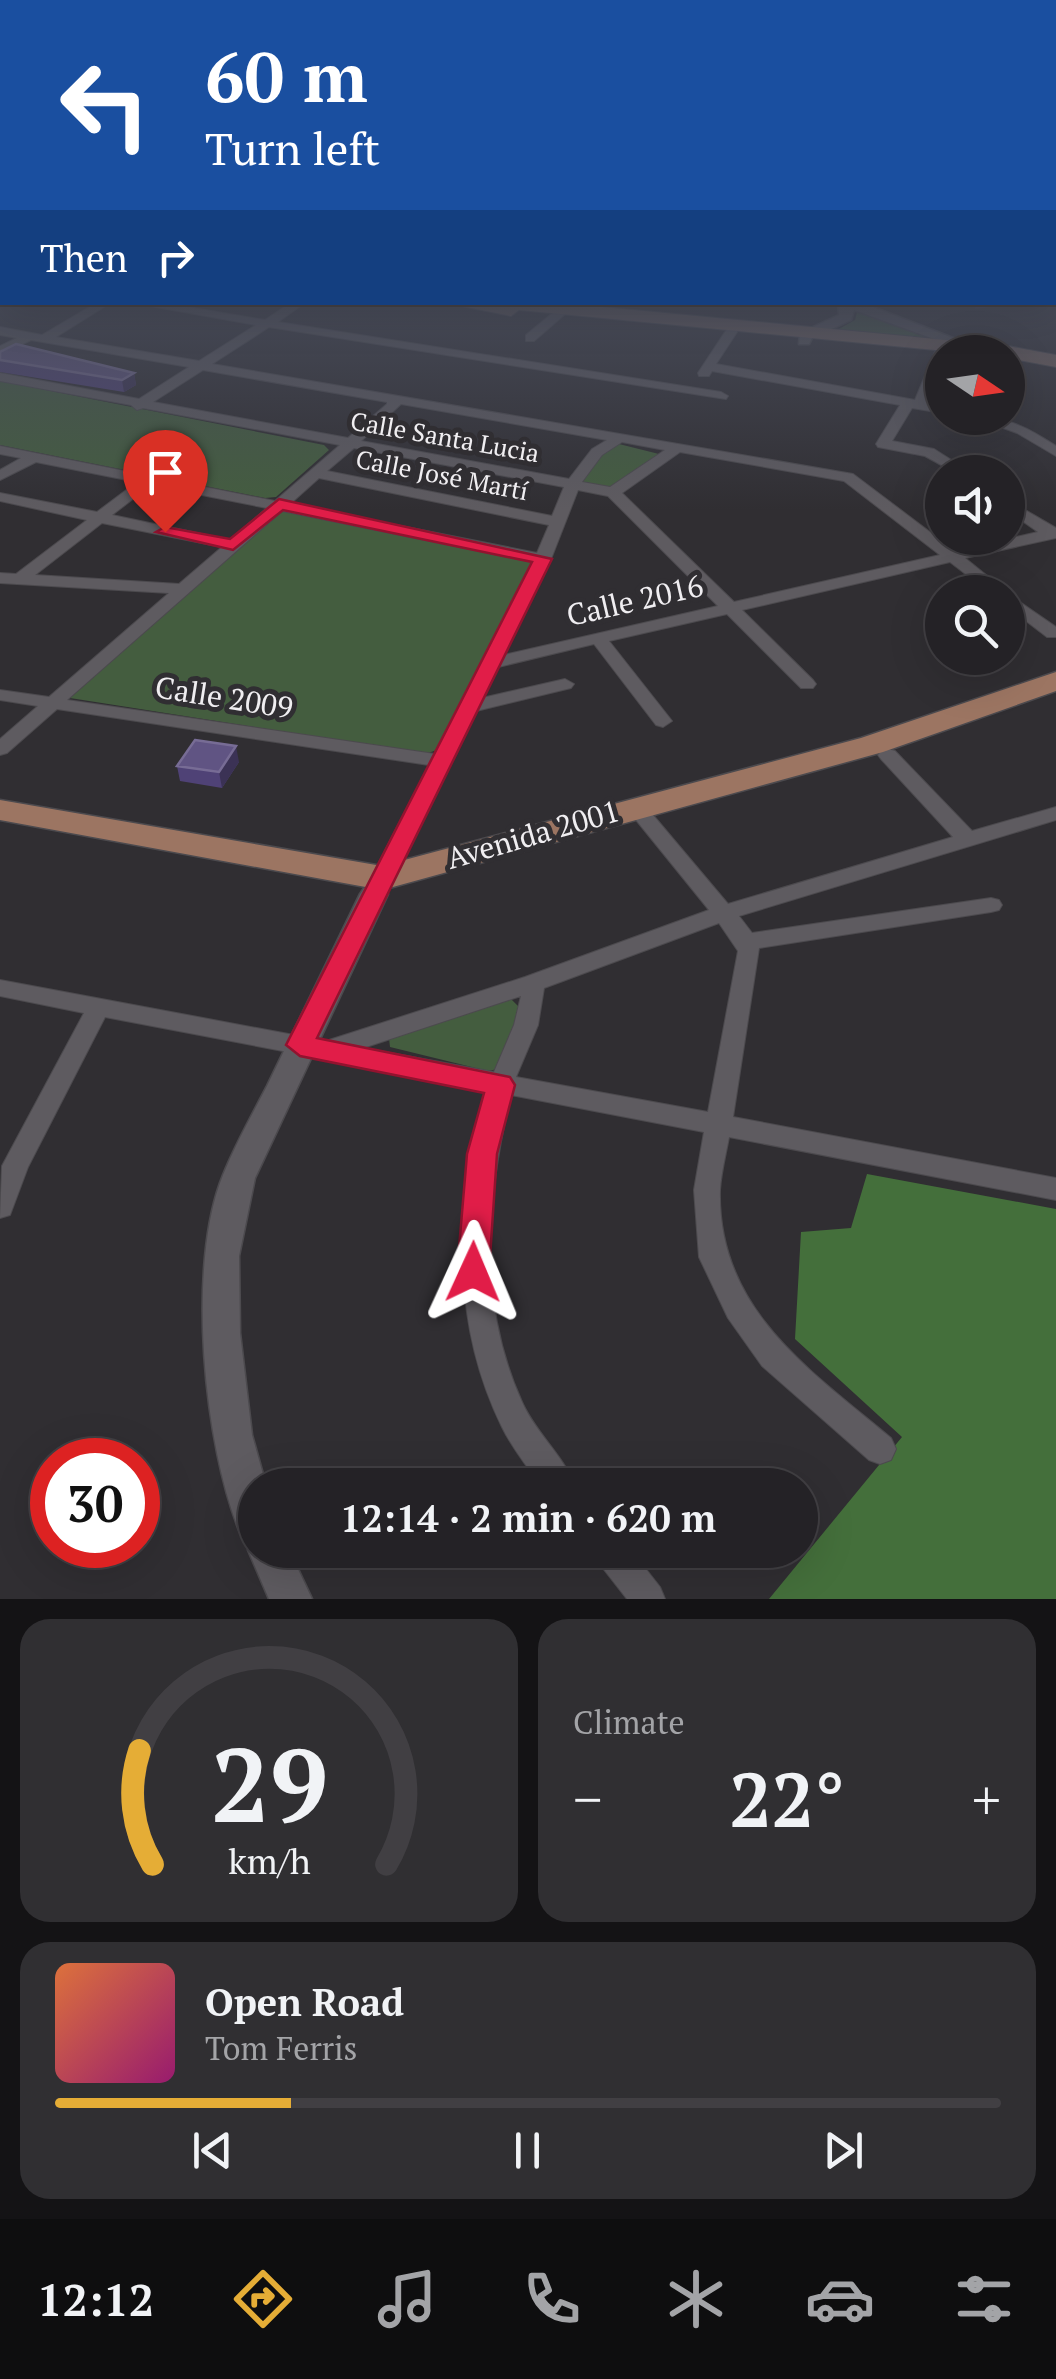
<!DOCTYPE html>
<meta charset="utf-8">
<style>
body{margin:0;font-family:"PT Serif",serif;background:#302f32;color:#f1f3f6;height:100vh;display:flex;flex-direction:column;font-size:38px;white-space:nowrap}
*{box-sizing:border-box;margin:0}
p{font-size:32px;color:#a3a4a7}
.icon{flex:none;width:55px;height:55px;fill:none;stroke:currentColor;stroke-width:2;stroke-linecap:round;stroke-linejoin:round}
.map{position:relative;height:1599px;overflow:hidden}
.sheet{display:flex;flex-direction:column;gap:20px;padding:20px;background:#141315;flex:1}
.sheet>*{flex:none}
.guide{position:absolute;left:0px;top:0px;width:1058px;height:305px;box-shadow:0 10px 40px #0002,0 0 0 2px #413f43;background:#1a4fa0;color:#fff;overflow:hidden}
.needle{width:65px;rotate:103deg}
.fabs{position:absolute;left:925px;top:335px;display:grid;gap:20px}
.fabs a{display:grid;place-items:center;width:100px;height:100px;border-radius:50%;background:#242226;box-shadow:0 10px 40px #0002,0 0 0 2px #413f43;font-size:50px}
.speed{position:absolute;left:30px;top:1438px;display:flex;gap:20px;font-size:50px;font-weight:700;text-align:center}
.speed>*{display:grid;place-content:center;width:130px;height:130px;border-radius:50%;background:#242226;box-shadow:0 10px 40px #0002,0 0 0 2px #413f43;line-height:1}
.speed .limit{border:15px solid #d22;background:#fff;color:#111}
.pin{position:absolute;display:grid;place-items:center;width:85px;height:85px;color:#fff;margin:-102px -42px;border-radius:50% 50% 50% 0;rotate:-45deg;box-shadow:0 0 10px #0007}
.pin .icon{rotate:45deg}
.me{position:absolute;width:110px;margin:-55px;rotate:1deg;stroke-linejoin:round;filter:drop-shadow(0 0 8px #0008)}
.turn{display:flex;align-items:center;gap:35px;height:210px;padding:0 40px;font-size:45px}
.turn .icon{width:130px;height:130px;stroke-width:2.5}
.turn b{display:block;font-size:70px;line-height:85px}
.then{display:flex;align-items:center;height:95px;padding:0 40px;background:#0003;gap:20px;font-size:38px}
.big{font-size:75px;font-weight:700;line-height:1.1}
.sheet .card{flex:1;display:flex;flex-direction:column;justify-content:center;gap:15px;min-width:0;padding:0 35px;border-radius:30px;background:#302f32}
.sheet .dial{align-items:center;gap:0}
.dial svg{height:260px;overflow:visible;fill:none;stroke:#413f43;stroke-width:7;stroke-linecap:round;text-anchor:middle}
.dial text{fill:#f1f3f6;stroke:none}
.song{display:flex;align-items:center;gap:30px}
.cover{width:120px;height:120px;border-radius:15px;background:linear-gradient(135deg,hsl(20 70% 55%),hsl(320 70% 35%))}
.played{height:10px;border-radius:5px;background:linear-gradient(90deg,#e5ad36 25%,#413f43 25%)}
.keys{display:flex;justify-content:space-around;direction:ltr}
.heat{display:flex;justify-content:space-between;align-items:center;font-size:55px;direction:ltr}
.sheet .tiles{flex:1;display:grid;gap:20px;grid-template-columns:1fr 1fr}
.card:last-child{grid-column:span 2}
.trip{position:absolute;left:238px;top:1468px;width:580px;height:100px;border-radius:50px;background:#242226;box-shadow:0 10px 40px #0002,0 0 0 2px #413f43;font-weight:700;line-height:100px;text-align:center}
.tab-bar{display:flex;height:160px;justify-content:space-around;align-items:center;background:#0e0e0f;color:#a3a4a7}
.tab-bar .icon{width:70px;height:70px}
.tab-bar .active{color:#e5ad36}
.tab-bar b{font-size:45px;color:#f1f3f6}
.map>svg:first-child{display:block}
.green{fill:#445d3f}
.forest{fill:#446f3b}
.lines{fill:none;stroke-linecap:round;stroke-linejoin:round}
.minor-casing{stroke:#4c4a4e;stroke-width:2}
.tertiary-casing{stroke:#4c4a4e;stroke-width:3}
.secondary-casing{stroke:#4c4a4e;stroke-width:2}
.primary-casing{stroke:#4c4a4e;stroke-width:3}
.minor{fill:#5e5b60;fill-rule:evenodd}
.tertiary{fill:#5e5b60;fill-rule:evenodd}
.secondary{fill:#7d6861;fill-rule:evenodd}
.primary{fill:#9c7562;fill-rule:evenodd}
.wall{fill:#4f4276}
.shaded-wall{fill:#3b3255}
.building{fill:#605483;stroke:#776c95;stroke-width:2.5}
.route{fill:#e11d48;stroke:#92132f;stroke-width:2.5}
.labels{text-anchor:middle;stroke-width:10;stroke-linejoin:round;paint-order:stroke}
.far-street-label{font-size:25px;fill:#f0eef1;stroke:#302e32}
.street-label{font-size:30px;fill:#f0eef1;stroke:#302e32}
</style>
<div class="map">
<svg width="1056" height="1599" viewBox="0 0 1056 1599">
<rect width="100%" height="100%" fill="#302e32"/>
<!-- green -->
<path class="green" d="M858 309 939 341 830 334 855 320Z
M0 381 324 445 329 450 276 497 265 498 0 445Z
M619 444 659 454 610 487 579 481 595 459Z
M284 509 532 562 437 750 425 754 70 698Z
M509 997 523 1011 498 1069 488 1071 390 1047 389 1038Z"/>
<!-- forest -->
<path class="forest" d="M867 1174 1056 1209V1599H769L902 1437 795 1339 801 1232 851 1228Z"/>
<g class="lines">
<!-- minor casing -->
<g class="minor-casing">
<path id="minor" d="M98 302H112L56 337 199 361 256 325 128 302H158L265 320 292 302H306L278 322 721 392 728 396 726 399 269 327 212 364 853 474 955 551 1038 532 1008 511V500L1056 528V538L965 558 1007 592H989L950 562 742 610 813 680 816 684 813 688H801L727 614 609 641 672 721 663 727 656 725 594 644 498 667 482 698 565 679 574 684 571 688 476 711 388 888 377 895 366 888 429 765 57 709 7 753 0 755V739L38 706 0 700V690L49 697 169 593 0 583V573L16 574 87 520 0 501V493L97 512 137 482 36 462 0 480V470L21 458 0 454V446L275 501 340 445 143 408 137 410 131 405 0 381V373L139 399 189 367 31 340 0 355V346L17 338 0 335V327L42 335ZM203 370 387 402V404L348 438 153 402ZM401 404 607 440 592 449 569 479 361 441ZM622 442 665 450 610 487 582 482 602 455ZM354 448 564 487 552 516 327 471ZM680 452 844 481 940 555 734 602 622 493ZM319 478 549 525 537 553 290 504ZM151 485 267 508 230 540 112 515ZM578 490 608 496 718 606 504 655 551 559ZM282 511 534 562 435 754 67 700ZM102 523 222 547 179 584 35 575Z
M566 302H579L534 341H526V335Z
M733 325 739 329 716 364 915 400 935 352 945 349 947 352H942V364L927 402 942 405V413L912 408 892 441 934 449 970 472H954L925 456 878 447 876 444 900 405 712 371 709 376H699L698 373 729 326Z
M976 418C1007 416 1030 429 1056 446V456L1017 433Z
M1008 594 1056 627V637H1047L1008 607Z
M888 749 895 751 972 831 1056 807V820L739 916 752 933 991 898 999 900 1002 905 999 910 991 912 759 948 733 1117 1056 1178V1200L729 1137C726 1154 721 1173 720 1190 717 1309 810 1370 891 1438L896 1449 891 1460 880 1464 869 1460 762 1366 728 1318 699 1257 694 1190 704 1132 511 1095C486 1198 477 1303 522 1402 535 1432 562 1454 575 1485H540C527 1466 512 1448 502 1427 449 1319 456 1204 487 1090L105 1017 28 1167 10 1215 0 1218 2 1166 84 1013 0 996V980L326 1041 525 977 709 910 628 810 625 806 628 802H642L728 904 953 837 881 759 878 755 881 751ZM719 923 738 951 708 1112 516 1077 538 1025 544 988ZM521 996 514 1025 494 1072 363 1048Z
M594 1550H631L660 1587 665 1599H627L598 1562Z"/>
</g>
<!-- tertiary casing -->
<g class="tertiary-casing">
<path id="tertiary" d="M838 302H860L958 340 945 343 854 310 851 320 812 338 809 344H799L800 333 839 315Z
M374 885 384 888 388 894 255 1178 239 1256 240 1333 252 1435 266 1485H255V1550H289L312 1599H269L248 1550 252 1540 241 1535C204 1447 186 1265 223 1175 235 1145 252 1115 267 1086 298 1022 329 958 360 894L364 888Z"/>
</g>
<!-- secondary casing -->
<g class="secondary-casing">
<path id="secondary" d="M441 302H550L1008 346 1056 355V367L1008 358V352H956L519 310 511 316Z"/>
</g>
<!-- primary casing -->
<g class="primary-casing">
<path id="primary" d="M1055 289 1056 290V302L1055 301Z
M1056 672V691L883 752 382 890 0 820V800L382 866 861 738Z"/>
</g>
<!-- minor -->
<use href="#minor" class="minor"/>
<!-- tertiary -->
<use href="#tertiary" class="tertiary"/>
<!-- secondary -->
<use href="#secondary" class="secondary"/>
<!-- primary -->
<use href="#primary" class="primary"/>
</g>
<!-- wall -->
<path class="wall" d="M0 352 134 373 136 385 124 392 0 372Z
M239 762 222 788 180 781 177 766Z"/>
<!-- shaded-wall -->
<path class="shaded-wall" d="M976 302H1030L975 309Z
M134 373 136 385 124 392 122 380Z
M236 746 239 762 222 788 219 772Z"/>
<!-- building -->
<path class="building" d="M16 344 134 373 122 380 0 360V352Z
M195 740 236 746 219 772 177 766Z"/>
<!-- sky -->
<linearGradient id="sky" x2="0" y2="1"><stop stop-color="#1a191c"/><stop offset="0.56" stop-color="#484c5a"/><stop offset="1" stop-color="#484c5a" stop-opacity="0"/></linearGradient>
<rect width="1056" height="510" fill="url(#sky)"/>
<!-- route -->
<path class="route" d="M279 499 552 559 317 1038 510 1077 515 1085 497 1154 489 1272 484 1282 473 1286 461 1282 457 1272 467 1154 484 1093 300 1056 286 1045 532 562 283 510 233 550 156 532 165 527 230 539Z"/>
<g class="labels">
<!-- far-street labels -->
<g class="far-street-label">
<text transform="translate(445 437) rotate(10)" y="9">Calle Santa Lucia</text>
<text transform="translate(442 475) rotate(11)" y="9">Calle José Martí</text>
</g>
<!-- street labels -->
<g class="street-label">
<text transform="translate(635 601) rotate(-13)" y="10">Calle 2016</text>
<text transform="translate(224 698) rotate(9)" y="10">Calle 2009</text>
<text transform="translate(533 835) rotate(-16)" y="10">Avenida 2001</text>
</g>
</g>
</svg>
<div class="fabs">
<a><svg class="needle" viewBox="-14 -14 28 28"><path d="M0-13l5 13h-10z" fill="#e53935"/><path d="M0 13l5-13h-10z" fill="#a3a4a7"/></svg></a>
<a><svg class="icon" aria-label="sound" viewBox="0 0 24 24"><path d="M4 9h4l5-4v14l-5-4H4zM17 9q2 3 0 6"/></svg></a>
<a><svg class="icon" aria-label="search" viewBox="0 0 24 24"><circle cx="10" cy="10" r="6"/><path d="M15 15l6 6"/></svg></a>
</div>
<div class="speed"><div class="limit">30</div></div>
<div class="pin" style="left:165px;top:532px;background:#d93025"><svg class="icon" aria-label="arrive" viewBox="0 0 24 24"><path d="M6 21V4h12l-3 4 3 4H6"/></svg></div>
<svg class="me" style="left:473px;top:1272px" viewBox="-20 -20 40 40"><path d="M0-17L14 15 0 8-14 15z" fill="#e11d48" stroke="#fff" stroke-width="4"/></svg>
<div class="trip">12:14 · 2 min · 620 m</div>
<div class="guide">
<div class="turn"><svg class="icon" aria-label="left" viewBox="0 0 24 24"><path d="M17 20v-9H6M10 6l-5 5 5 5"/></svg><div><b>60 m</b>Turn left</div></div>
<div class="then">Then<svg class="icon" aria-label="right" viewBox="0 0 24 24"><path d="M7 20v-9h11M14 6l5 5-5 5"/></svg></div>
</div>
</div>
<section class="sheet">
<div class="tiles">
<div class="card dial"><svg viewBox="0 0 100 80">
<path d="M14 69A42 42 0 1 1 86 69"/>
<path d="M14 69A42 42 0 0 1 10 34" stroke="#e5ad36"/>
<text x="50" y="56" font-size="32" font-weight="700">29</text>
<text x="50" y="72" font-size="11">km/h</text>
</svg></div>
<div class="card"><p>Climate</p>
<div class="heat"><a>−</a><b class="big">22°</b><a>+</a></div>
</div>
<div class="card">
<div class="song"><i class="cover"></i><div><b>Open Road</b><p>Tom Ferris</p></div></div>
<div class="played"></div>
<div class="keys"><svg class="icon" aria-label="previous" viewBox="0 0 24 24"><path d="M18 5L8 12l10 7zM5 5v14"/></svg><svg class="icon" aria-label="pause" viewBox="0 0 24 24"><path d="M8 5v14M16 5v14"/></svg><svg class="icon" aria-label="next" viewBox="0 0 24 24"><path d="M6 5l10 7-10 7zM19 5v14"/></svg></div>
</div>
</div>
</section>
<nav class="tab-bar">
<b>12:12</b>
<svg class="icon active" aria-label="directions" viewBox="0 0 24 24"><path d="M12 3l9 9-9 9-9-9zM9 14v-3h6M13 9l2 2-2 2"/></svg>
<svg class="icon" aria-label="music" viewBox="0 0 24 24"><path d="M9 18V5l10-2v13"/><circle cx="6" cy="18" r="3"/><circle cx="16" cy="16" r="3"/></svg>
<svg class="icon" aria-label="phone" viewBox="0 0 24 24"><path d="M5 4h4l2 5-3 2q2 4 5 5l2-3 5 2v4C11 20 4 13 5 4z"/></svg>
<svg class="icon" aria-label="climate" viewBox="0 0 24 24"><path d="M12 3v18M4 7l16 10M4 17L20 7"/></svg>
<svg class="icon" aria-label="car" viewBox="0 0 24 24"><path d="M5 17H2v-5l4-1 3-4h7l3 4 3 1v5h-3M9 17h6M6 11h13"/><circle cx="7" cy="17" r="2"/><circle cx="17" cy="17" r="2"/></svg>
<svg class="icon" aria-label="filters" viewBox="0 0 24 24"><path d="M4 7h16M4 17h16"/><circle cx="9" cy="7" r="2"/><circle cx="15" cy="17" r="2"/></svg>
</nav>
